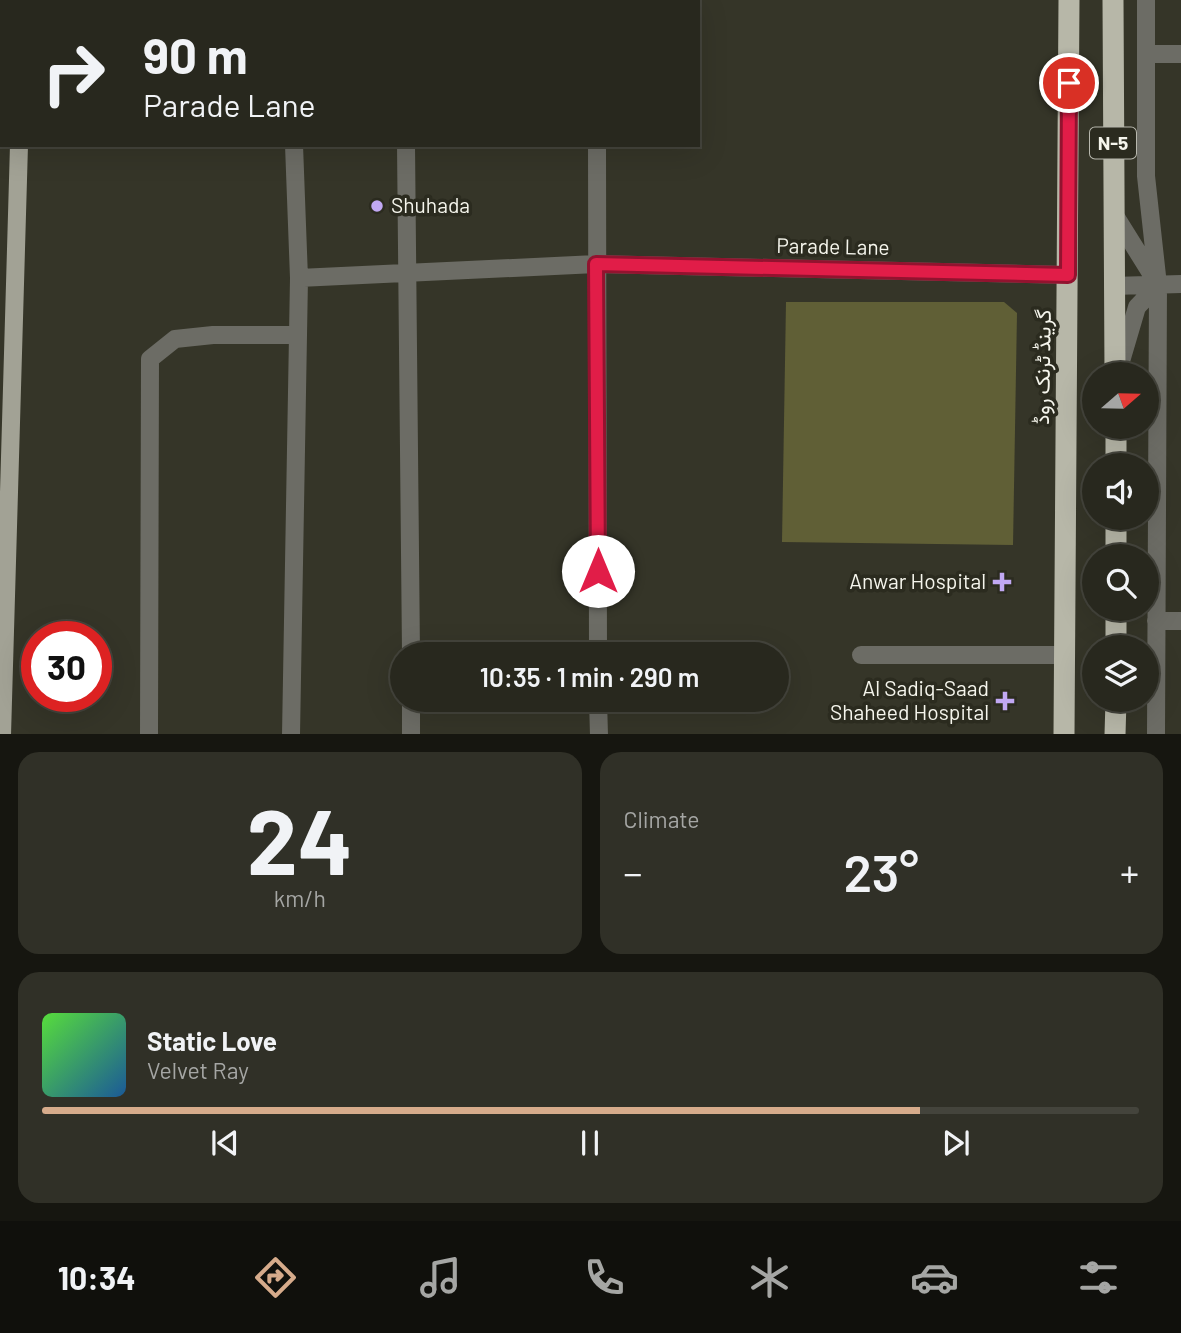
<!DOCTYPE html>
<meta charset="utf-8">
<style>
body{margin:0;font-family:Barlow,Vazirmatn,sans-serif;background:#303027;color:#f1f3f6;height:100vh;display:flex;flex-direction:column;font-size:26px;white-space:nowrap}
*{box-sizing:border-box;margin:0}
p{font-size:23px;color:#a5a6a4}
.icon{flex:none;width:38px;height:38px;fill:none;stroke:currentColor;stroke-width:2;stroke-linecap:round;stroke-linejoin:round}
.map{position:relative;height:734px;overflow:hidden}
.details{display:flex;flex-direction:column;gap:18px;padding:18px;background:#161610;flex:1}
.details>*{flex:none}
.hud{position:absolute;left:0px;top:0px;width:700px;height:147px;box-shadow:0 7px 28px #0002,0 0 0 2px #44443c;background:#28281e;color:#f1f3f6;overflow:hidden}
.needle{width:46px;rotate:70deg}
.tools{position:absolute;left:1082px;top:362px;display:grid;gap:14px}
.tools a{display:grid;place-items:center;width:77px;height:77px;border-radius:50%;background:#28281e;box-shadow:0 7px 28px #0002,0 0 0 2px #44443c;font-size:35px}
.speed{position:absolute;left:21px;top:621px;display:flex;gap:14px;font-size:35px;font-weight:700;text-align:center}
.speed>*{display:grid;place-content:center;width:91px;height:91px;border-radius:50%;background:#28281e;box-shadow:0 7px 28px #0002,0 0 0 2px #44443c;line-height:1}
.speed .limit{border:10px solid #d22;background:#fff;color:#111}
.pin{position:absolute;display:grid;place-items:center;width:60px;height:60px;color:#fff;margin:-30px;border:4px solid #fff;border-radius:50%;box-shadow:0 2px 7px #0007}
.me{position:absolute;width:77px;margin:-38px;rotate:0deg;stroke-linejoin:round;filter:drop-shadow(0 0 5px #0008)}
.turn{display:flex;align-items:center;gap:24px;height:147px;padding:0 28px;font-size:32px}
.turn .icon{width:91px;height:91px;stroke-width:2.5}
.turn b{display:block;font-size:49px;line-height:60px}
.big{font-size:52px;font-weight:600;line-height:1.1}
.details .widget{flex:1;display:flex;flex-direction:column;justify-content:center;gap:10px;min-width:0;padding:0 24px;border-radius:21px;background:#303027}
.details .dial{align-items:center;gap:0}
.dial b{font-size:91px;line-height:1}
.song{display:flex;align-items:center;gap:21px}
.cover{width:84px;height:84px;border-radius:10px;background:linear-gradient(135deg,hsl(110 70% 55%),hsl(210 70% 35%))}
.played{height:7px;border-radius:4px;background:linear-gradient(90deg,#d6ab8b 80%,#44443c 80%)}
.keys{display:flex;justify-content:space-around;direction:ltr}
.heat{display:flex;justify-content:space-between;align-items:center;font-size:38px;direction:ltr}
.details .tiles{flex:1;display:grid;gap:18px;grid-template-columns:1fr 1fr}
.widget:last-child{grid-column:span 2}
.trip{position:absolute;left:390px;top:642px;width:399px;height:70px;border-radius:35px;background:#28281e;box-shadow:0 7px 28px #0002,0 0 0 2px #44443c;font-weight:600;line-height:70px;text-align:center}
.dock{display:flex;height:112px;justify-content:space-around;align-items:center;background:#10100c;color:#a5a6a4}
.dock .icon{width:49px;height:49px}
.dock .current{color:#d6ab8b}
.dock b{font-size:32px;color:#f1f3f6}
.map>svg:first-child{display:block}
.green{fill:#605f36}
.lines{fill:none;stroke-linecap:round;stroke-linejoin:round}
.minor{stroke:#6c6c65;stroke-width:18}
.major{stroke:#a2a295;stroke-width:18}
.highway{stroke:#b7b7a8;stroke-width:21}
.route-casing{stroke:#92132f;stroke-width:18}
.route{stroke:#e11d48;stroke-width:12}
.poi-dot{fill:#c1a8f3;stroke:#2b2b1f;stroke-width:2.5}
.labels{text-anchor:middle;stroke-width:7;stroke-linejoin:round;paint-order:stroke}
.shield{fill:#2b2b1f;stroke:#b8b8ae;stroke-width:2}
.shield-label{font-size:19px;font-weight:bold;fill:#f5f5ec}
.poi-label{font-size:21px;fill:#f5f5ec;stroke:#2b2b1f;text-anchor:end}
.street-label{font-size:21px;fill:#f5f5ec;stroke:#2b2b1f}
</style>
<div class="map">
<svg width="1181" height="735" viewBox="0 0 1181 735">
<rect width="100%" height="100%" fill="#353528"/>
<!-- green -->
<path class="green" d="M786 302H1004L1017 313 1013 545 782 542Z"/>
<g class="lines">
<!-- minor -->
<path class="minor" d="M404 0V2
M1146 0V176L1158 285 1156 735
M290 2V0
M598 2V0
M1147 54H1181
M406 145 411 654
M597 145 598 654
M1114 214 1157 283
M299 278 596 264 1068 275
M1113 286 1181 284
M1119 368 1137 307 1158 285
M1156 621H1181
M861 655H1064
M411 700V735
M598 700 599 735
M149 735 150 359 175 339 213 335H298
M291 735 299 278 294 145"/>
<!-- major -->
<path class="major" d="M34 2 35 0
M0 4 1 0
M2 735 19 145"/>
<!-- highway -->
<path class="highway" d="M1113 0 1115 374
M1116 466V427
M1116 556V518
M1116 648V609
M1064 735 1069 0
M1115 735 1116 700"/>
</g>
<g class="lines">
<!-- route casing -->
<g class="route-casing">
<path id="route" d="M598 571 596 264 1068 275 1069 83"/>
</g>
<!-- route -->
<use href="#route" class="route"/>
</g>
<!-- markers -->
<g class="poi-dot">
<circle cx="377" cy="206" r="7"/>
<path d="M998.5 571.5h7v7h7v7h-7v7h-7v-7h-7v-7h7z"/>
<path d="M1001.5 690.5h7v7h7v7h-7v7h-7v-7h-7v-7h7z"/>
</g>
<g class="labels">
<!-- shield labels -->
<rect class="shield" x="1090" y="127.5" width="46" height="31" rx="5"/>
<g class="shield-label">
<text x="1113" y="150">N-5</text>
</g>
<!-- poi labels -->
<g class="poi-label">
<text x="391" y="213" text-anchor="start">Shuhada</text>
<text x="986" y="589">Anwar Hospital</text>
<text x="989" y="696">Al Sadiq-Saad<tspan x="989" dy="24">Shaheed Hospital</tspan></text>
</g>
<!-- street labels -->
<g class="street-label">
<text transform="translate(833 247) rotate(1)" y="7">Parade Lane</text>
<text transform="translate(1043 367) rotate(-89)" y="7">گرینڈ ٹرنک روڈ</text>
</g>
</g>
</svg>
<div class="tools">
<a><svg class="needle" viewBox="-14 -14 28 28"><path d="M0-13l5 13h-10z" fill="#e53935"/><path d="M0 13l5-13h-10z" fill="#a5a6a4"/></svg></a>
<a><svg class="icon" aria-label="sound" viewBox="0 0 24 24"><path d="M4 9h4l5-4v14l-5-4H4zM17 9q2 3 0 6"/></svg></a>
<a><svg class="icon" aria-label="search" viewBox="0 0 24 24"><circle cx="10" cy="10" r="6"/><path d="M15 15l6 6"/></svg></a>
<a><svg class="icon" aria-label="layers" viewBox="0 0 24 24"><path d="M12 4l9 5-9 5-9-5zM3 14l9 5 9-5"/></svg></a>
</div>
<div class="speed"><div class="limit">30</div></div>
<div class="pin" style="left:1069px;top:83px;background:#d93025"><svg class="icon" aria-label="arrive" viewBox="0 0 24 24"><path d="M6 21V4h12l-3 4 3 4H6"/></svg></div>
<svg class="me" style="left:598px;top:571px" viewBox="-20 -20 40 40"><circle r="19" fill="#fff"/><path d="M0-13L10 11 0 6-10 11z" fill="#e11d48"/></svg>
<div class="trip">10:35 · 1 min · 290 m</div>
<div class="hud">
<div class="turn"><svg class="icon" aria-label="right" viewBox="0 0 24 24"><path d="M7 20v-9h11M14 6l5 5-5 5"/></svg><div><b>90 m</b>Parade Lane</div></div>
</div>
</div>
<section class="details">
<div class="tiles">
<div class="widget dial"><b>24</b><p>km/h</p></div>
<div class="widget"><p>Climate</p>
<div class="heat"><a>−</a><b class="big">23°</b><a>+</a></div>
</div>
<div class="widget">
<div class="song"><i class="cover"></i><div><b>Static Love</b><p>Velvet Ray</p></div></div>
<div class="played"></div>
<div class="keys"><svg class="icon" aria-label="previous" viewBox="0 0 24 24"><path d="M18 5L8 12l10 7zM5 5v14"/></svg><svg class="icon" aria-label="pause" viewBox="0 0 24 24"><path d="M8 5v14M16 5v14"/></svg><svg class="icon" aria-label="next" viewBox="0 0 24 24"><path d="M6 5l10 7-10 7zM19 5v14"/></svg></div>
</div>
</div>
</section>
<nav class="dock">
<b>10:34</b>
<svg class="icon current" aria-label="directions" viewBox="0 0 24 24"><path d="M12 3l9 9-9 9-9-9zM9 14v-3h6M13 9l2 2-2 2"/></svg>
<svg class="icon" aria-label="music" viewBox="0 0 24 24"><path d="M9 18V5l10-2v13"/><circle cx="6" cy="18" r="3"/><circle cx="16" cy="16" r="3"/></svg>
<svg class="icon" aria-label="phone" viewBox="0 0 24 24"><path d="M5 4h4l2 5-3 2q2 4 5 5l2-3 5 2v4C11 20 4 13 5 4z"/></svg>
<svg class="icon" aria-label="climate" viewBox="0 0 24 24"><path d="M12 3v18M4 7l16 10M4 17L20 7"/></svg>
<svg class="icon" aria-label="car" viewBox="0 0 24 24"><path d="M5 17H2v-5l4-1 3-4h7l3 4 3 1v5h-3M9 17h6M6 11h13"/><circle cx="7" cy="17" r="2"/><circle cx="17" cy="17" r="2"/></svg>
<svg class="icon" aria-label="filters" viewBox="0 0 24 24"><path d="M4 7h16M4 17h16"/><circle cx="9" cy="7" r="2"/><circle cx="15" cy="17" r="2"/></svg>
</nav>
